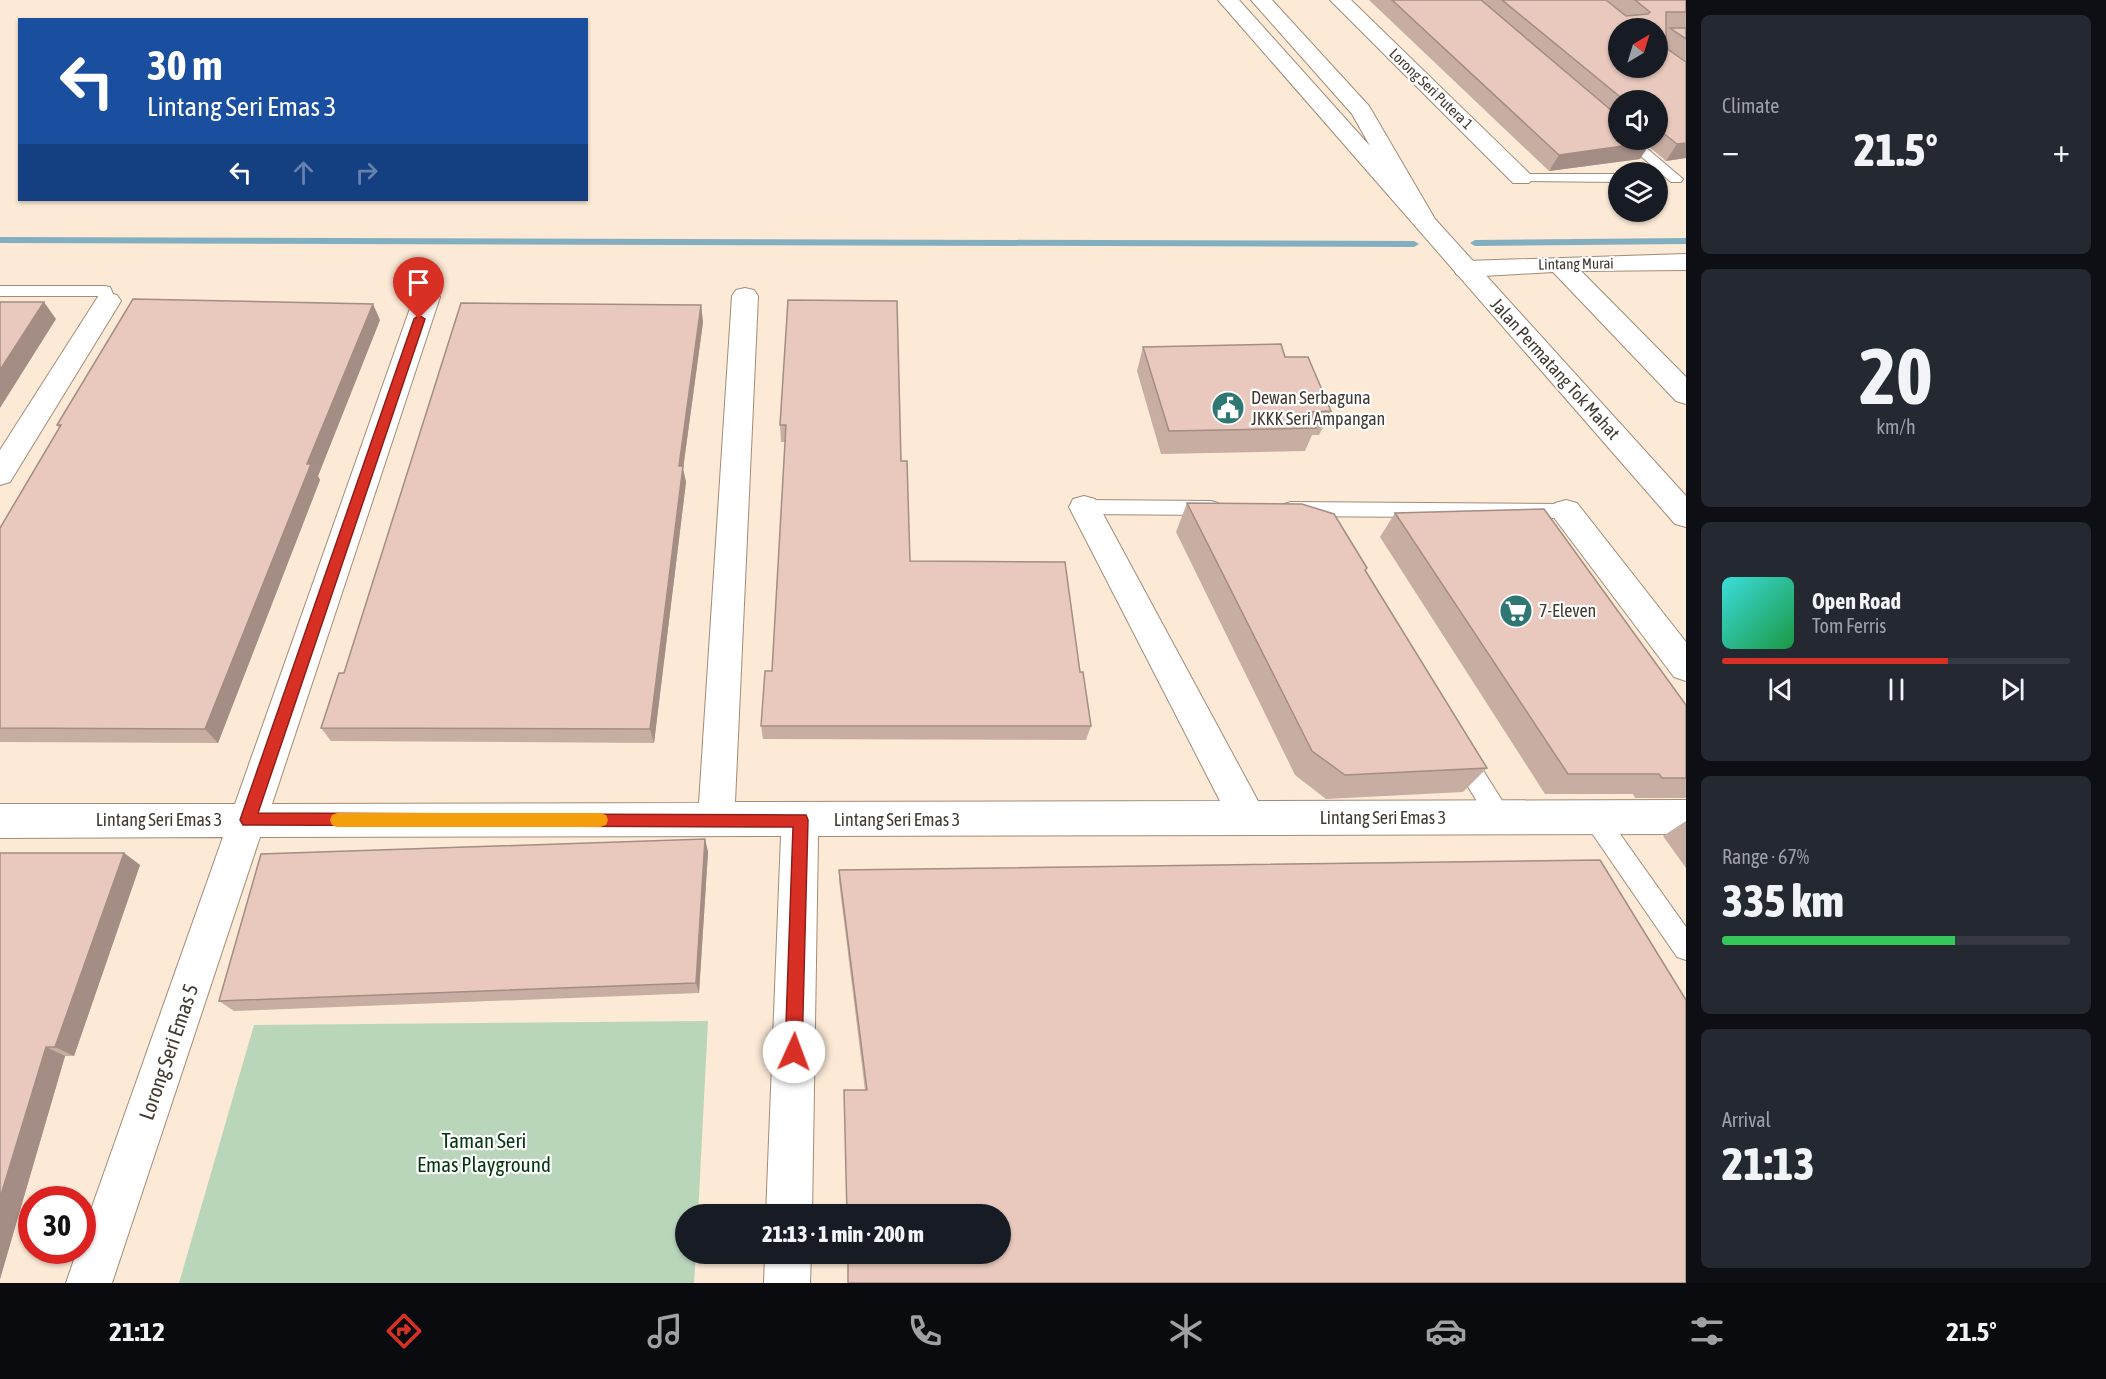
<!DOCTYPE html>
<meta charset="utf-8">
<style>
body{margin:0;font-family:"Asap Condensed",sans-serif;background:#242831;color:#f1f3f6;height:100vh;display:flex;flex-direction:column;font-size:22px;white-space:nowrap}
*{box-sizing:border-box;margin:0}
p{font-size:20px;color:#9ea1a6}
.icon{flex:none;width:33px;height:33px;fill:none;stroke:currentColor;stroke-width:2;stroke-linecap:round;stroke-linejoin:round}
.map{position:relative;flex:1;overflow:hidden}
.panel{display:flex;flex-direction:column;gap:15px;padding:15px;background:#0d0f14;width:420px}
.panel>*{flex:none}
.hud{position:absolute;left:18px;top:18px;width:570px;height:183px;border-radius:0px;box-shadow:0 2px 4px #0004;background:#1a4fa0;color:#fff;overflow:hidden}
.needle{width:39px;rotate:38deg}
.fabs{position:absolute;left:1608px;top:18px;display:grid;gap:12px}
.fabs a{display:grid;place-items:center;width:60px;height:60px;border-radius:50%;background:#171b24;box-shadow:0 2px 4px #0004;font-size:30px}
.speed{position:absolute;left:18px;top:1186px;display:flex;gap:12px;font-size:30px;font-weight:700;text-align:center}
.speed>*{display:grid;place-content:center;width:78px;height:78px;border-radius:50%;background:#171b24;box-shadow:0 2px 4px #0004;line-height:1}
.speed .limit{border:9px solid #d22;background:#fff;color:#111}
.pin{position:absolute;display:grid;place-items:center;width:51px;height:51px;color:#fff;margin:-62px -26px;border-radius:50% 50% 50% 0;rotate:-45deg;box-shadow:0 0 6px #0007}
.pin .icon{rotate:45deg}
.me{position:absolute;width:66px;margin:-33px;rotate:2deg;stroke-linejoin:round;filter:drop-shadow(0 0 4px #0008)}
.turn{display:flex;align-items:center;gap:21px;height:126px;padding:0 30px;font-size:27px}
.turn .icon{width:78px;height:78px;stroke-width:2.5}
.turn b{display:block;font-size:42px;line-height:51px}
.lanes{display:flex;align-items:center;height:57px;padding:0 30px;background:#0003;justify-content:center;gap:30px;direction:ltr}
.lanes .off{opacity:.35}
.big{font-size:45px;font-weight:800;line-height:1.1}
.panel .card{flex:1;display:flex;flex-direction:column;justify-content:center;gap:9px;min-width:0;padding:0 21px;border-radius:9px;background:#242831}
.panel .dial{align-items:center;gap:0}
.dial b{font-size:78px;line-height:1}
.song{display:flex;align-items:center;gap:18px}
.cover{width:72px;height:72px;border-radius:9px;background:linear-gradient(135deg,hsl(180 70% 55%),hsl(140 70% 35%))}
.played{height:6px;border-radius:3px;background:linear-gradient(90deg,#d93025 65%,#363941 65%)}
.keys{display:flex;justify-content:space-around;direction:ltr}
.heat{display:flex;justify-content:space-between;align-items:center;font-size:33px;direction:ltr}
.charge{height:9px;border-radius:4px;background:linear-gradient(90deg,#34c759 67%,#363941 0)}
.trip{position:absolute;left:675px;top:1204px;width:336px;height:60px;border-radius:30px;background:#171b24;box-shadow:0 2px 4px #0004;font-weight:800;line-height:60px;text-align:center}
.menu{display:flex;height:96px;justify-content:space-around;align-items:center;background:#090b0e;color:#9ea1a6}
.menu .icon{width:42px;height:42px}
.menu .current{color:#d93025}
.menu b{font-size:27px;color:#f1f3f6}
main{display:flex;flex:1;min-height:0}
.map>svg:first-child{display:block}
.green{fill:#b9d6bb}
.lines{fill:none;stroke-linecap:round;stroke-linejoin:round}
.stream{fill:#81afc0;fill-rule:evenodd}
.service-casing{stroke:#a18c77;stroke-width:2}
.minor-casing{stroke:#a18c77;stroke-width:2}
.tertiary-casing{stroke:#a18c77;stroke-width:2}
.service{fill:#fff;fill-rule:evenodd}
.minor{fill:#fff;fill-rule:evenodd}
.tertiary{fill:#fff;fill-rule:evenodd}
.wall{fill:#c8ada3;fill-rule:evenodd}
.shaded-wall{fill:#a38d84}
.building{fill:#e9c9bd;stroke:#a38d84;stroke-width:1.5;fill-rule:evenodd}
.route{fill:#d93025;stroke:#8d1f18;stroke-width:1.5}
.slow{fill:#f59e0b}
.labels{text-anchor:middle;stroke-width:4.5;stroke-linejoin:round;paint-order:stroke}
.far-street-label{font-size:15px;fill:#423930;stroke:#fff}
.street-label{font-size:18px;fill:#423930;stroke:#fff}
.poi-label{font-size:18px;fill:#423930;stroke:#fff;text-anchor:start}
.near-street-label{font-size:21px;fill:#423930;stroke:#fff}
.near-park-label{font-size:21px;fill:#02360f;stroke:#fff}
</style>
<main>
<div class="map">
<svg width="1686" height="1283" viewBox="0 0 1686 1283">
<rect width="100%" height="100%" fill="#fce9d6"/>
<!-- green -->
<path class="green" d="M708 1021 698 1215H686V1254H696L694 1283H179L254 1025Z"/>
<g class="lines">
<!-- stream -->
<path class="stream" d="M0 237 1414 241 1419 244 1414 247 0 243Z
M1686 238V244L1475 246 1470 243 1475 240Z"/>
<!-- service casing -->
<g class="service-casing">
<path id="service" d="M1622 140H1637L1683 179 1681 182H1671Z
M1521 174H1618V182L1516 181 1514 178 1516 175Z
M0 286H104L110 287 116 301 108 306 102 305 98 296H0Z
M1084 500 1211 501 1218 503 1221 508 1218 513 1211 515 1084 514 1077 512 1074 507 1077 502Z
M1291 502 1566 504 1573 506 1576 511 1573 516 1566 518 1291 516 1284 514 1281 509 1284 504Z
M1461 745 1469 748 1508 810 1512 818 1508 826 1500 829 1492 826 1453 762 1450 755 1453 748Z
M1595 807 1603 810 1686 927V960L1677 957 1587 826 1583 818 1587 810Z"/>
</g>
<!-- minor casing -->
<g class="minor-casing">
<path id="minor" d="M1330 0H1351L1529 173 1533 178 1529 183H1513Z
M1686 254V270L1581 271 1686 377V404L1676 401 1553 272 1466 277 1457 275 1453 269 1457 263 1466 261Z
M745 288 754 290 758 296 735 802 1220 801 1069 507 1073 499 1084 496 1095 499 1258 801 1686 800V834L818 836 812 1215H766L781 836 260 837 112 1283H66L77 1251H82V1235L223 837 0 838V804H235L414 297 418 291 427 289 436 291 440 297 272 804 699 803 732 296 736 290Z
M108 293 117 295 121 301 10 482 0 485V450L99 295Z
M1566 500 1577 503 1686 642V681L1674 677 1555 519 1551 511 1555 503Z
M765 1254H811L810 1283H764Z"/>
</g>
<!-- tertiary casing -->
<g class="tertiary-casing">
<path id="tertiary" d="M1218 0H1239L1370 146 1352 114 1251 0H1272L1369 106 1435 219 1686 496V527L1675 524Z"/>
</g>
<!-- service -->
<use href="#service" class="service"/>
<!-- minor -->
<use href="#minor" class="minor"/>
<!-- tertiary -->
<use href="#tertiary" class="tertiary"/>
</g>
<!-- wall -->
<path class="wall" d="M1369 0H1606L1625 15 1607 0H1686V61L1677 55 1686 158 1666 161 1648 146 1640 159 1549 171ZM1618 100H1658V140H1618Z
M788 300 901 461 910 561 1080 672 1091 726 1086 740 763 739 761 726 772 671 785 442H781L780 425Z
M701 305 703 322 683 469 686 482 654 743 331 741 321 728 344 673Z
M380 320 318 476 320 480 218 743 0 742V528L59 428 57 425Z
M1143 347 1285 357 1331 411 1319 435H1312L1305 451 1161 454 1137 371Z
M1187 503 1367 568 1365 571 1487 768 1463 792 1326 799 1295 775 1176 532Z
M1395 513 1686 705V798H1635L1633 794H1545L1380 537Z
M1686 821V868L1663 836Z
M705 839 708 852 699 993 234 1011 219 1001Z
M0 853H124L140 865 74 1056H65L0 1279Z
M1600 860 865 1090 839 881V870Z"/>
<!-- shaded-wall -->
<path class="shaded-wall" d="M1651 142 1640 159 1549 171 1559 155Z
M1686 143V158L1666 161 1677 144Z
M44 302 56 319 0 408V370Z
M373 304 380 320 318 476 320 480 218 743 205 729 307 464Z
M701 305 703 322 683 469 686 482 654 743 650 729 679 466Z
M705 839 708 852 699 993 696 983Z
M124 853 140 865 74 1056 55 1047Z
M46 1047 65 1056 0 1279V1198Z"/>
<!-- building -->
<path class="building" d="M1392 0H1481L1618 116V140H1648L1651 142 1559 155Z
M1502 0H1606L1626 16 1648 14 1650 12 1635 0H1686V12H1666V48L1686 62V143L1677 144 1658 129V100H1624ZM1618 28H1658V68H1618Z
M1670 28H1686V39Z
M133 299 373 304 307 464H311L205 729 0 728V528L61 425H57Z
M788 300 897 301 901 461H907L910 561 1065 562 1080 672H1083L1091 726H761L765 671H772L786 425H780Z
M0 302H44L0 370Z
M461 303 701 305 679 466H683L650 729 321 728 339 673H344Z
M1281 344 1285 357H1308L1331 411 1309 412 1316 428 1169 431 1143 347Z
M1187 503 1302 504 1334 514 1367 568 1365 570 1487 768 1345 775 1312 751Z
M1544 509 1686 705V778H1662L1659 774H1568L1395 513Z
M705 839 696 983 219 1001 261 854Z
M0 853H124L55 1047H46L0 1198Z
M1600 860 1686 1000V1283H848V1254H1000V1215H847L844 1090H867L839 870Z"/>
<!-- route -->
<path class="route" d="M419 315 425 319 258 813 806 815 808 820 802 1052 800 1058 794 1061 788 1058 785 1052 793 827 243 825 240 820 414 319Z"/>
<!-- slow -->
<path class="slow" d="M337 813H600L606 815 608 820 606 825 600 827H337L332 825 330 820 332 815Z"/>
<!-- icons -->
<defs>
<g id="civic-disc" transform="scale(1.725)"><circle r="9.5" fill="#2e7772" stroke="#fff"/><path d="M-.6-6.5H3V-4.5H.6V-3L4-1V1h2V6H-6V1h2V-1L-.6-3ZM-1.2 2.5V6h2.4V2.5Z" fill="#fff"/></g>
<g id="supermarket-disc" transform="scale(1.725)"><circle r="9.5" fill="#2e7772" stroke="#fff"/><path d="M-6-5.5h2.5l.6 2H6L4.5 2H-2.5L-4.4-4H-6ZM-1.5 3.2a1.3 1.3 0 1 0 .1 0ZM3 3.2a1.3 1.3 0 1 0 .1 0Z" fill="#fff"/></g>
</defs>
<g fill-rule="evenodd">
<use href="#civic-disc" x="1228" y="408"/>
<use href="#supermarket-disc" x="1516" y="611"/>
</g>
<g class="labels">
<!-- far-street labels -->
<g class="far-street-label">
<text transform="translate(1431 89) rotate(44)" y="5">Lorong Seri Putera 1</text>
<text transform="translate(1576 264) rotate(-1)" y="5">Lintang Murai</text>
</g>
<!-- street labels -->
<g class="street-label">
<text transform="translate(1555 369) rotate(48)" y="6">Jalan Permatang Tok Mahat</text>
<text x="1383" y="824">Lintang Seri Emas 3</text>
<text x="159" y="826">Lintang Seri Emas 3</text>
<text x="897" y="826">Lintang Seri Emas 3</text>
</g>
<!-- poi labels -->
<g class="poi-label">
<text x="1251" y="404">Dewan Serbaguna<tspan x="1251" dy="21">JKKK Seri Ampangan</tspan></text>
<text x="1539" y="617">7-Eleven</text>
</g>
<!-- near-street labels -->
<g class="near-street-label">
<text transform="translate(169 1052) rotate(-71)" y="7">Lorong Seri Emas 5</text>
</g>
<!-- near-park labels -->
<g class="near-park-label">
<text x="484" y="1148">Taman Seri<tspan x="484" dy="24">Emas Playground</tspan></text>
</g>
</g>
</svg>
<div class="fabs">
<a><svg class="needle" viewBox="-14 -14 28 28"><path d="M0-13l5 13h-10z" fill="#e53935"/><path d="M0 13l5-13h-10z" fill="#9ea1a6"/></svg></a>
<a><svg class="icon" aria-label="sound" viewBox="0 0 24 24"><path d="M4 9h4l5-4v14l-5-4H4zM17 9q2 3 0 6"/></svg></a>
<a><svg class="icon" aria-label="layers" viewBox="0 0 24 24"><path d="M12 4l9 5-9 5-9-5zM3 14l9 5 9-5"/></svg></a>
</div>
<div class="speed"><div class="limit">30</div></div>
<div class="pin" style="left:419px;top:319px;background:#d93025"><svg class="icon" aria-label="arrive" viewBox="0 0 24 24"><path d="M6 21V4h12l-3 4 3 4H6"/></svg></div>
<svg class="me" style="left:794px;top:1052px" viewBox="-20 -20 40 40"><circle r="19" fill="#fff"/><path d="M0-13L10 11 0 6-10 11z" fill="#d93025"/></svg>
<div class="trip">21:13 · 1 min · 200 m</div>
<div class="hud">
<div class="turn"><svg class="icon" aria-label="left" viewBox="0 0 24 24"><path d="M17 20v-9H6M10 6l-5 5 5 5"/></svg><div><b>30 m</b>Lintang Seri Emas 3</div></div>
<div class="lanes"><svg class="icon" aria-label="left" viewBox="0 0 24 24"><path d="M17 20v-9H6M10 6l-5 5 5 5"/></svg><svg class="icon off" aria-label="ahead" viewBox="0 0 24 24"><path d="M12 20V5M6 11l6-6 6 6"/></svg><svg class="icon off" aria-label="right" viewBox="0 0 24 24"><path d="M7 20v-9h11M14 6l5 5-5 5"/></svg></div>
</div>
</div>
<section class="panel">
<div class="card"><p>Climate</p>
<div class="heat"><a>−</a><b class="big">21.5°</b><a>+</a></div>
</div>
<div class="card dial"><b>20</b><p>km/h</p></div>
<div class="card">
<div class="song"><i class="cover"></i><div><b>Open Road</b><p>Tom Ferris</p></div></div>
<div class="played"></div>
<div class="keys"><svg class="icon" aria-label="previous" viewBox="0 0 24 24"><path d="M18 5L8 12l10 7zM5 5v14"/></svg><svg class="icon" aria-label="pause" viewBox="0 0 24 24"><path d="M8 5v14M16 5v14"/></svg><svg class="icon" aria-label="next" viewBox="0 0 24 24"><path d="M6 5l10 7-10 7zM19 5v14"/></svg></div>
</div>
<div class="card"><p>Range · 67%</p><b class="big">335 km</b><div class="charge"></div></div>
<div class="card"><p>Arrival</p><b class="big">21:13</b></div>
</section>
</main>
<nav class="menu">
<b>21:12</b>
<svg class="icon current" aria-label="directions" viewBox="0 0 24 24"><path d="M12 3l9 9-9 9-9-9zM9 14v-3h6M13 9l2 2-2 2"/></svg>
<svg class="icon" aria-label="music" viewBox="0 0 24 24"><path d="M9 18V5l10-2v13"/><circle cx="6" cy="18" r="3"/><circle cx="16" cy="16" r="3"/></svg>
<svg class="icon" aria-label="phone" viewBox="0 0 24 24"><path d="M5 4h4l2 5-3 2q2 4 5 5l2-3 5 2v4C11 20 4 13 5 4z"/></svg>
<svg class="icon" aria-label="climate" viewBox="0 0 24 24"><path d="M12 3v18M4 7l16 10M4 17L20 7"/></svg>
<svg class="icon" aria-label="car" viewBox="0 0 24 24"><path d="M5 17H2v-5l4-1 3-4h7l3 4 3 1v5h-3M9 17h6M6 11h13"/><circle cx="7" cy="17" r="2"/><circle cx="17" cy="17" r="2"/></svg>
<svg class="icon" aria-label="filters" viewBox="0 0 24 24"><path d="M4 7h16M4 17h16"/><circle cx="9" cy="7" r="2"/><circle cx="15" cy="17" r="2"/></svg>
<b>21.5°</b>
</nav>
